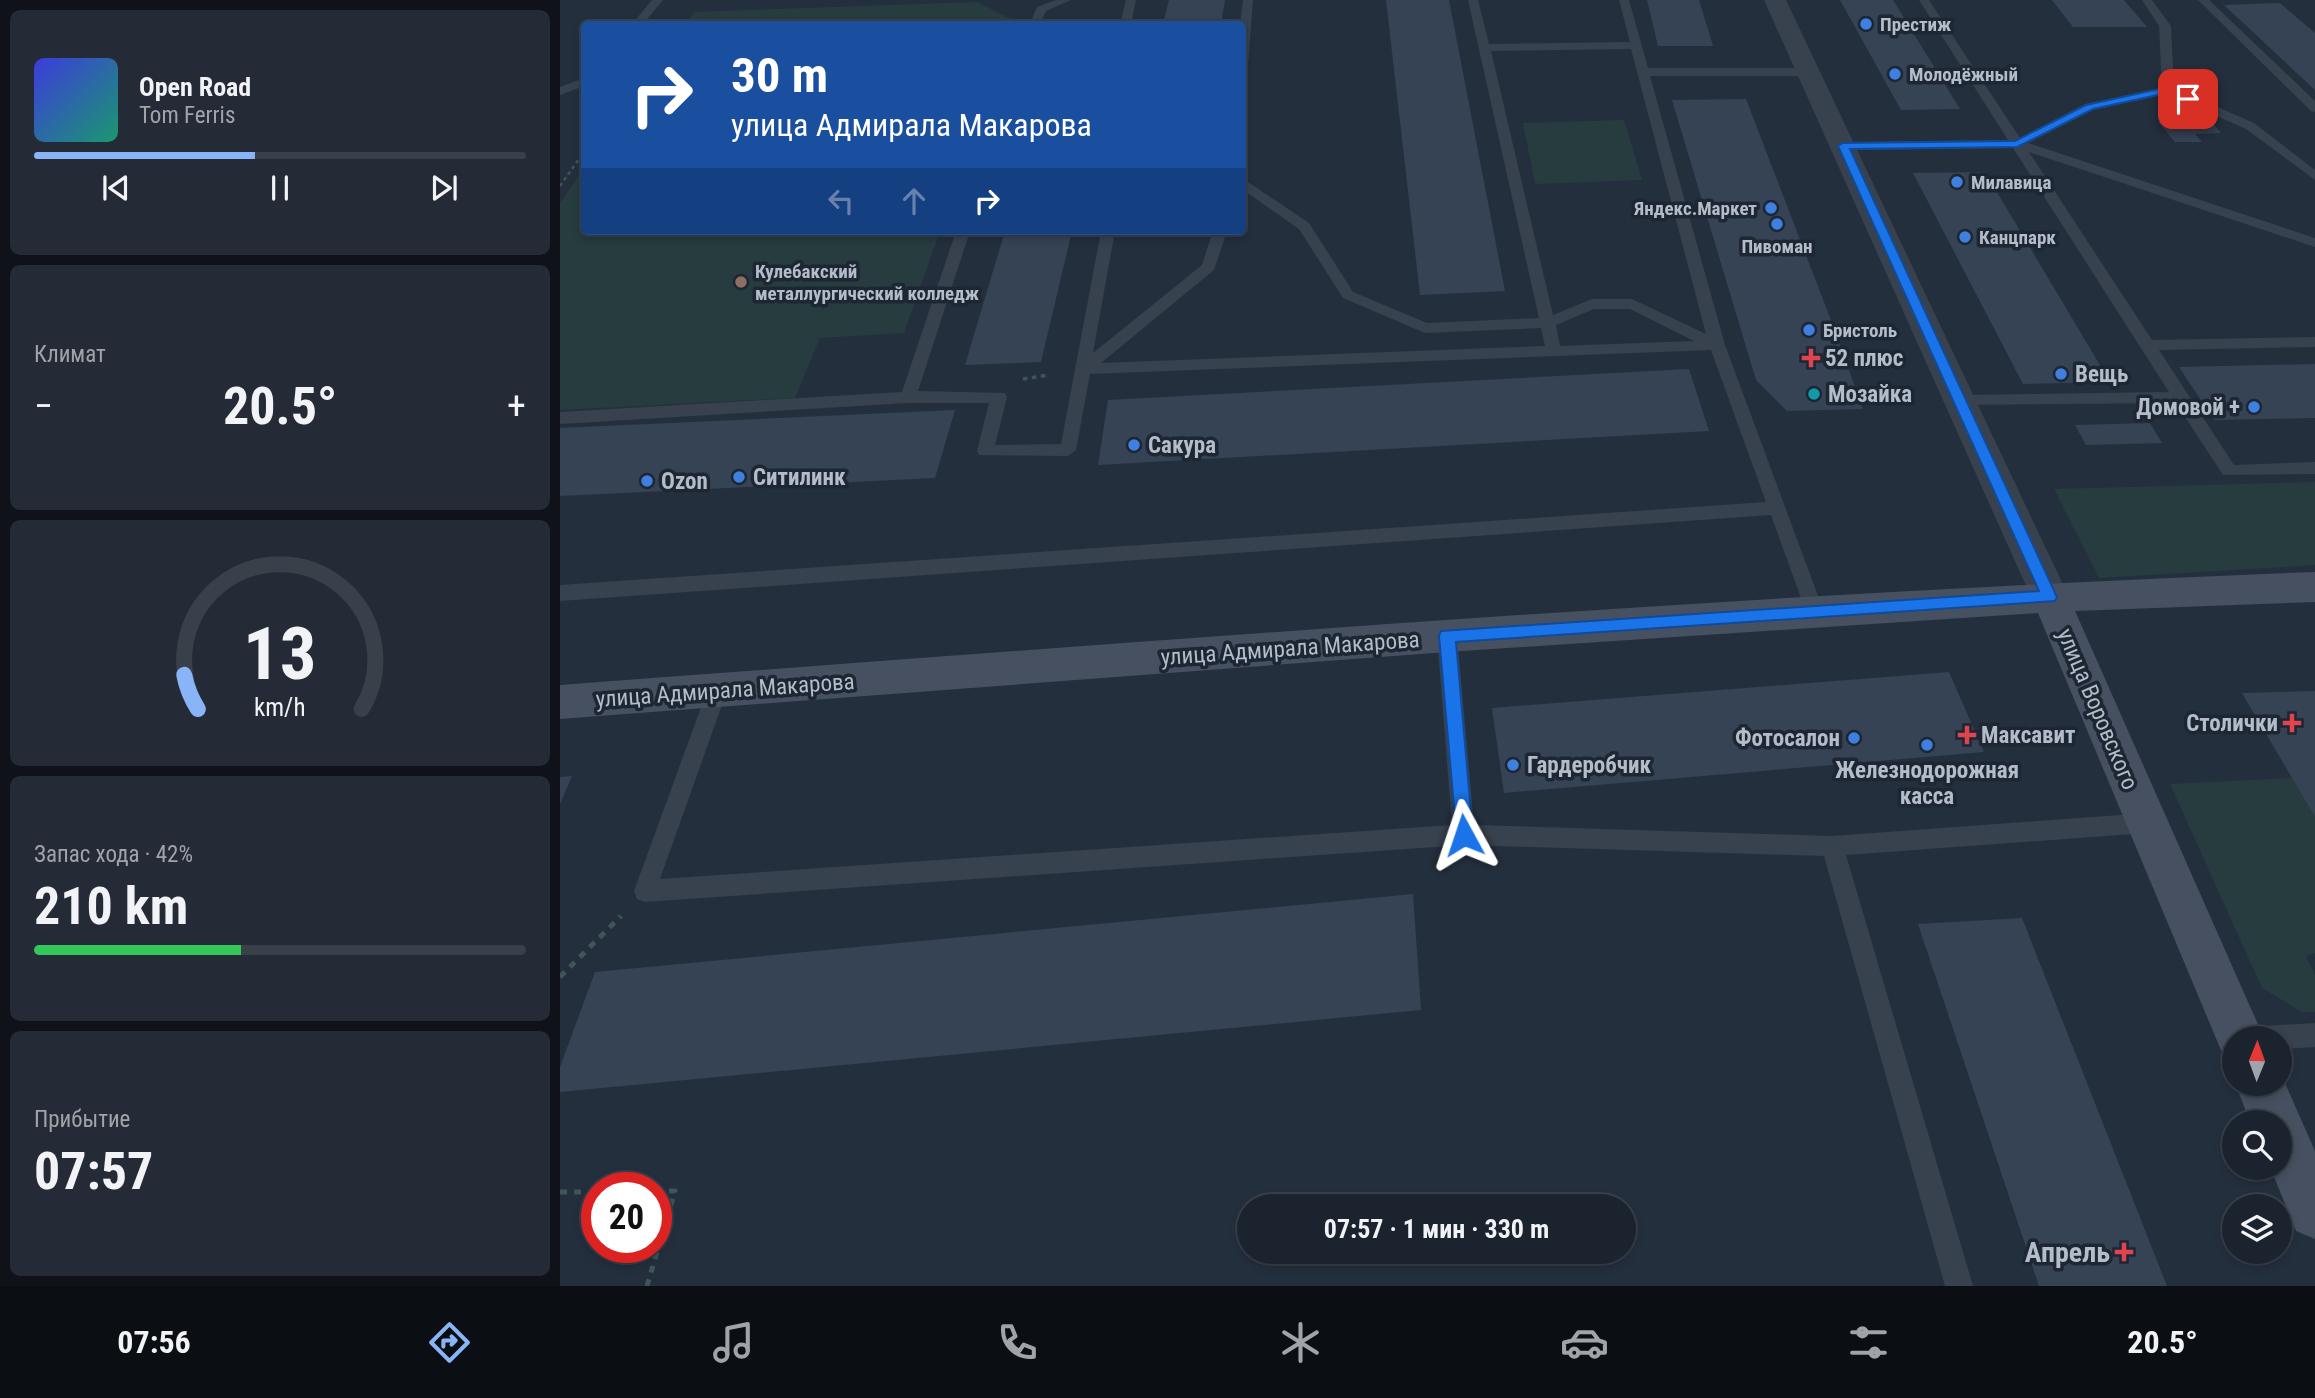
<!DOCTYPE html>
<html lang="ru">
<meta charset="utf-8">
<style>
body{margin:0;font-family:"Roboto Condensed",sans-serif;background:#242b36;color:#f1f3f6;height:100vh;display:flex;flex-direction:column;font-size:26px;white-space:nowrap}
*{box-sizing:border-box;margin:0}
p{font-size:23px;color:#a0a4aa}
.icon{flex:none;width:38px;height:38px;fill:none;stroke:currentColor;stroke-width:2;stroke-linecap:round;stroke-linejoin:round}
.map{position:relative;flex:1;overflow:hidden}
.side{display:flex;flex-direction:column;gap:10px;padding:10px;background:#0f1319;width:560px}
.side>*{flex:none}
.banner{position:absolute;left:21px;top:21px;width:665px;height:214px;border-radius:7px;box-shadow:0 4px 10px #0003,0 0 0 2px #39404a;background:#1a4fa0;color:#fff;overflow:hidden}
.needle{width:46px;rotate:1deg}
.tools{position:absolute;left:1662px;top:1026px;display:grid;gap:14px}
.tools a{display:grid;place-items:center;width:70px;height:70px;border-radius:50%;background:#1b232e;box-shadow:0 4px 10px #0003,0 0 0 2px #39404a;font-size:35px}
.speed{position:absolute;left:21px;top:1172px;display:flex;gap:14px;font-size:35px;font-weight:700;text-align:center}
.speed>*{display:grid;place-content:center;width:91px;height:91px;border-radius:50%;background:#1b232e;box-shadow:0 4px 10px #0003,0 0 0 2px #39404a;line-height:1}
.speed .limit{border:10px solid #d22;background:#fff;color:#111}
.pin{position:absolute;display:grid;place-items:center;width:60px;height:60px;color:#fff;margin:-30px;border-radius:14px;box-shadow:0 4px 10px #0006}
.me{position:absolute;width:77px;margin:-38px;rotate:355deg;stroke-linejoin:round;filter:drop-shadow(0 0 5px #0008)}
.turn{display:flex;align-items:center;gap:24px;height:147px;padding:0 35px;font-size:32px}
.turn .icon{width:91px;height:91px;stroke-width:2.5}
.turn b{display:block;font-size:49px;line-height:60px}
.lanes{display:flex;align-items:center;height:66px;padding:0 35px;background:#0003;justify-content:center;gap:35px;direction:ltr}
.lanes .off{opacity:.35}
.big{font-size:52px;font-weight:700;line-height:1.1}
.side .tile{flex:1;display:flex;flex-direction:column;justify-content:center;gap:10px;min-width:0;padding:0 24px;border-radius:10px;background:#242b36}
.side .dial{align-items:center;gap:0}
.dial svg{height:182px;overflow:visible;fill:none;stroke:#39404a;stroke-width:7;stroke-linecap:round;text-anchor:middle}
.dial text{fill:#f1f3f6;stroke:none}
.song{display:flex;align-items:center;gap:21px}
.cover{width:84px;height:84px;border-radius:10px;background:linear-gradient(135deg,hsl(240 70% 55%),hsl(160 70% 35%))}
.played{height:7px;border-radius:4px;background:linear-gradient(90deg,#8ab4f8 45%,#39404a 45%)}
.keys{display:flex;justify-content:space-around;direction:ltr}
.heat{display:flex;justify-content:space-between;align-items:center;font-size:38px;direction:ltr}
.charge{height:10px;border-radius:5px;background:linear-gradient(90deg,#34c759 42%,#39404a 0)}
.trip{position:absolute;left:677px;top:1194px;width:399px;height:70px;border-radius:35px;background:#1b232e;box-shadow:0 4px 10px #0003,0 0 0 2px #39404a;font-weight:700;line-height:70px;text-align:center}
.tabs{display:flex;height:112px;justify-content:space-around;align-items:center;background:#0b0e12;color:#a0a4aa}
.tabs .icon{width:49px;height:49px}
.tabs .on{color:#8ab4f8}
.tabs b{font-size:32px;color:#f1f3f6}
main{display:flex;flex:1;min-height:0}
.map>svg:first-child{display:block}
.green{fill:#263c3f}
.building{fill:#364354}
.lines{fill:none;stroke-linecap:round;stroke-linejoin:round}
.path-far2{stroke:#3f5557;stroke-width:2.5;stroke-dasharray:3.5 3.5;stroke-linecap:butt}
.path-far1{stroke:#3f5557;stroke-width:3.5;stroke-dasharray:4.5 4.5;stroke-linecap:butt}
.path{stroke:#3f5557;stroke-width:5;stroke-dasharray:7 7;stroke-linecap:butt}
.lane{fill:#38414e;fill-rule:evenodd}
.street{fill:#38414e;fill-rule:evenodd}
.secondary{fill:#465061;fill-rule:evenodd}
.route{fill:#1a73e8;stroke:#114b97;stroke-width:2}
.shop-dot{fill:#3f7fe0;stroke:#1d2633;stroke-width:2.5}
.education-dot{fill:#8d6e63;stroke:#1d2633;stroke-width:2.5}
.health-dot{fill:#e0444e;stroke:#1d2633;stroke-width:2.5}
.culture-dot{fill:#0f9aa8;stroke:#1d2633;stroke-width:2.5}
.labels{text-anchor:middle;stroke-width:7;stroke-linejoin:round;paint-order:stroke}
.far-poi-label{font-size:19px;font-weight:bold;fill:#b4bcc9;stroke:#1d2633;text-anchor:start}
.poi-label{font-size:23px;font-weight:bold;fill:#b4bcc9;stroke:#1d2633;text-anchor:start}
.street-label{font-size:23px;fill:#b4bcc9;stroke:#1d2633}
.near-poi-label{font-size:28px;font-weight:bold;fill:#b4bcc9;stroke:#1d2633;text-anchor:end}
</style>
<main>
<section class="side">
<div class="tile">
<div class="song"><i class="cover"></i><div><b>Open Road</b><p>Tom Ferris</p></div></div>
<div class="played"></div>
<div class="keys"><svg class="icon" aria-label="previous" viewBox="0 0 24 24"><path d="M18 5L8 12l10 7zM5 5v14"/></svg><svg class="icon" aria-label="pause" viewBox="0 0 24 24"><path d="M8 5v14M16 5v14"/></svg><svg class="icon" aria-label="next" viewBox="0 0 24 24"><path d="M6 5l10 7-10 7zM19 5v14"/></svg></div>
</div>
<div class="tile"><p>Климат</p>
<div class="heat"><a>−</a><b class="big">20.5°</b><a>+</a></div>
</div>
<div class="tile dial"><svg viewBox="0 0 100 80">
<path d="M14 69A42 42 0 1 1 86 69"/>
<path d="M14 69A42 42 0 0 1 8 54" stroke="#8ab4f8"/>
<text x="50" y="56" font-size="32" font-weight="700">13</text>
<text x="50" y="72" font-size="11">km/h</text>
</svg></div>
<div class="tile"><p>Запас хода · 42%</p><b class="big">210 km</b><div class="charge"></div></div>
<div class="tile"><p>Прибытие</p><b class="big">07:57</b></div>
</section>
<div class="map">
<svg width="1755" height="1286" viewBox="0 0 1755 1286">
<rect width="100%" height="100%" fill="#242f3e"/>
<!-- green -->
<path class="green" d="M417 2 455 21 454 24H126L134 12Z
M1064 120 1082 180 975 184 963 123Z
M24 168V231H380L344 333 260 338 235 398 0 410V203Z
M1755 482V565L1539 578 1494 489Z
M1733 778 1755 817V953L1746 956 1755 975V1012H1742L1702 988 1610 784Z"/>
<!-- building -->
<path class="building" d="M609 0H665L661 24H603Z
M826 0H889L945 291 860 295Z
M1087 0H1139L1153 46H1098Z
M1280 0H1333L1400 109 1341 110Z
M1492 0H1564L1587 27H1513Z
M1720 3 1755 33V90L1664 5Z
M1186 99 1269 315 1303 409 1227 411 1196 380 1112 100Z
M1650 120 1661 133 1635 134 1642 142H1615L1598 122Z
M1425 172 1550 382 1463 384 1353 173Z
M445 231H512L481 362 405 365Z
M1755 364V418L1654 420 1619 367Z
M1129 369 1149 431 538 465 548 400Z
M395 410 375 478 0 496V428Z
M1590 423 1602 443 1526 445 1515 425Z
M1389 672 1424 752 944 793 932 708Z
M1755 691V817L1682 693Z
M12 776 0 804V777Z
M853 894 861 1010 0 1092V1067L35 972Z
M1462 918 1607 1286H1479L1358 924Z"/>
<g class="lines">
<!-- path-far2 -->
<path class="path-far2" d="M0 186 21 156 24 125"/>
<!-- path-far1 -->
<path class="path-far1" d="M463 379 489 375"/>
<!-- path -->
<path class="path" d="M0 977 61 916
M0 1192H37
M87 1286 115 1191H96"/>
<!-- lane -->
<path class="lane" d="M92 0H103L83 24H72Z
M496 0H511L486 11 480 24H470L477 7Z
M566 0H576L571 24H560Z
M683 0H693L688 65 682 68V24H680Z
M908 0H918L929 44 1070 42 1059 0H1069L1088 68H1249L1255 72 1249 76H1090L1165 345 1264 612 1262 617 1255 620 1248 617 1246 612 1211 515 0 601V585L1206 502 1151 350 530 374 516 450 508 456 419 455 417 451 429 403H348L0 424V412L342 392 396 231H410L358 391 445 393 447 397 435 445 501 444 541 231H555L533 353 642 265 653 231H667L654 270 541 363 985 346 981 328 865 333 783 298 739 229 682 189V178L749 223 793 292 867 323 979 318ZM1071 49 1077 72 1146 334 1072 299H1032L993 315 931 51ZM1034 309H1070L1134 341 1000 346 996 325Z
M1359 0H1369L1460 138 1525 104 1602 88 1599 26 1582 0H1592L1611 26 1614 88 1694 123 1755 170V180L1686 129 1607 94 1533 110 1468 143 1755 238V247L1469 152 1592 340 1755 337V347L1599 350 1674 465 1755 462V474L1663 475 1616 403 1395 405 1393 401 1401 395 1609 392 1453 148 1283 150 1277 146 1283 142 1448 140Z
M1638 0H1649L1755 101V112L1751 111Z
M24 78V86L0 95V87Z
M887 628 894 630 897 636 914 825 1272 836 1587 813 1595 816 1598 823 1595 830 1587 833 1286 855 1413 1286H1385L1264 856 904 845 85 902 77 899 74 891 147 691 150 685 157 682 164 685 167 691 100 879 892 825 877 636 880 630Z
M1755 1023V1047L1720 1049V1038H1690L1693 1029 1702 1026Z"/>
<!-- street -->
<path class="street" d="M1204 0H1226L1509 597 1503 608 1490 612 1477 608 1471 597Z"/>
<!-- secondary -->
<path class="secondary" d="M1755 572V602L1515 611 1704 1038H1675V1060L1663 1055 1478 613 887 652 0 719V685C585 642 1169 594 1755 572Z
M1720 1072 1755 1151V1239L1736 1231 1710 1167H1720V1122H1690L1675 1083H1720Z"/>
</g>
<!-- route -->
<path class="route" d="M1608 87 1633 99 1628 102 1607 93 1533 109 1457 147 1290 149 1497 597 1495 601 896 642 913 835 910 841 904 844 897 841 879 636 881 631 1479 591 1278 146 1283 143 1455 141 1526 105Z"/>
<!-- markers -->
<g class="shop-dot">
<circle cx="1306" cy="24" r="7"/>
<circle cx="1335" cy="74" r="7"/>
<circle cx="1397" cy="182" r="7"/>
<circle cx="1211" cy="208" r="7"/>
<circle cx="1217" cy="224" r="7"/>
<circle cx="1405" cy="237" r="7"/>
<circle cx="1249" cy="330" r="7"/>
<circle cx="1501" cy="374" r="7"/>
<circle cx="1694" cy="407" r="7"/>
<circle cx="574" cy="445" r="7"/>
<circle cx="179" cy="477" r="7"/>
<circle cx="87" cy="481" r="7"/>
<circle cx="1294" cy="738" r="7"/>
<circle cx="1367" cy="745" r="7"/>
<circle cx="953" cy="765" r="7"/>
</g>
<circle class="education-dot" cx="181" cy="282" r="7"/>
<g class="health-dot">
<path d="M1247.5 347.5h7v7h7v7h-7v7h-7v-7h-7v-7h7z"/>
<path d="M1728.5 712.5h7v7h7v7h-7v7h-7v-7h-7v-7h7z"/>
<path d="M1403.5 724.5h7v7h7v7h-7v7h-7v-7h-7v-7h7z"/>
<path d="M1560.5 1241.5h7v7h7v7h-7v7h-7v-7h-7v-7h7z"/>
</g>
<circle class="culture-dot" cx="1254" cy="394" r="7"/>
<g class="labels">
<!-- far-poi labels -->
<g class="far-poi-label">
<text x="1320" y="31">Престиж</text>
<text x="1349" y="81">Молодёжный</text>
<text x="1411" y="189">Милавица</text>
<text x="1197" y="215" text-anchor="end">Яндекс.Маркет</text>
<text x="1419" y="244">Канцпарк</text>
<text x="1217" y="253" text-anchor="middle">Пивоман</text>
<text x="195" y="278">Кулебакский<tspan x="195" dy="22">металлургический колледж</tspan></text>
<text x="1263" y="337">Бристоль</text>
</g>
<!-- poi labels -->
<g class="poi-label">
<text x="1265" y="366">52 плюс</text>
<text x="1515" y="382">Вещь</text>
<text x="1268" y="402">Мозайка</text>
<text x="1680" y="415" text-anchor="end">Домовой +</text>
<text x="588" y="453">Сакура</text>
<text x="193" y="485">Ситилинк</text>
<text x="101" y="489">Ozon</text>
<text x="1718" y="731" text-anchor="end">Столички</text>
<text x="1421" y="743">Максавит</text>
<text x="1280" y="746" text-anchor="end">Фотосалон</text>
<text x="967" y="773">Гардеробчик</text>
<text x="1367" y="778" text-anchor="middle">Железнодорожная<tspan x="1367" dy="26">касса</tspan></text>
</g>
<!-- street labels -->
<g class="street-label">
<text transform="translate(730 648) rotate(-4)" y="8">улица Адмирала Макарова</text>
<text transform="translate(165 690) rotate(-4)" y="8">улица Адмирала Макарова</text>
<text transform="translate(1538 709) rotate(67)" y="8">улица Воровского</text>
</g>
<!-- near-poi labels -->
<g class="near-poi-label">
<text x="1550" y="1262">Апрель</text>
</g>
</g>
</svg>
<div class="tools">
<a><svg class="needle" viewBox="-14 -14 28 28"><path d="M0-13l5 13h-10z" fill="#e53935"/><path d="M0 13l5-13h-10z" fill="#a0a4aa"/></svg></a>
<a><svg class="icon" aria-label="search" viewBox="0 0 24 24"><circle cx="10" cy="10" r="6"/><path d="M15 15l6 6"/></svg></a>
<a><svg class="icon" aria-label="layers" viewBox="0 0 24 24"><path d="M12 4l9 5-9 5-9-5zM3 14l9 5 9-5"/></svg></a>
</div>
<div class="speed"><div class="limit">20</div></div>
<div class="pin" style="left:1628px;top:99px;background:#d93025"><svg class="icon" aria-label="arrive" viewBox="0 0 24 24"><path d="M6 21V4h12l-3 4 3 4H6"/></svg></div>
<svg class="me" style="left:904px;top:835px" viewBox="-20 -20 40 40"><path d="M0-17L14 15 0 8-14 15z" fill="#1a73e8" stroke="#fff" stroke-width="4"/></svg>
<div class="trip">07:57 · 1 мин · 330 m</div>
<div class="banner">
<div class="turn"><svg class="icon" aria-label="right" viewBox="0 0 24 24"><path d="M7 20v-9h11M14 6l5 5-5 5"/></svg><div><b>30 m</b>улица Адмирала Макарова</div></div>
<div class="lanes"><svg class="icon off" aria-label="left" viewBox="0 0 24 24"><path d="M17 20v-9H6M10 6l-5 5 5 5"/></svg><svg class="icon off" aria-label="ahead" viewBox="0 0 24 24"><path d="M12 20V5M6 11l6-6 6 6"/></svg><svg class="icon" aria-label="right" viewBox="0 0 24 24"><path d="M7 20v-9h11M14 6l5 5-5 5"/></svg></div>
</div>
</div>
</main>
<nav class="tabs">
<b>07:56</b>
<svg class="icon on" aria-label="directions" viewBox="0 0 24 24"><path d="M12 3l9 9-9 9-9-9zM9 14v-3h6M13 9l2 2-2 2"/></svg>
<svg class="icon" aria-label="music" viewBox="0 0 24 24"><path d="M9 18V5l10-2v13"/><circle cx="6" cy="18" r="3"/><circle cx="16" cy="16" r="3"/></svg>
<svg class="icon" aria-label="phone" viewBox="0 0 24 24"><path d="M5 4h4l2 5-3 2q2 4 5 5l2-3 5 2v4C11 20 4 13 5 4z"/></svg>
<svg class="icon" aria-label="climate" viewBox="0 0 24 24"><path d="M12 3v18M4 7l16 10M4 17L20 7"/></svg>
<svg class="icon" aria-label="car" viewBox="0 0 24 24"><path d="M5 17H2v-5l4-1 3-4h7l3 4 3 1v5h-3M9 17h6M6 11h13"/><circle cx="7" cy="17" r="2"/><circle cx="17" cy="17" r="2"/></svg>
<svg class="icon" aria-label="filters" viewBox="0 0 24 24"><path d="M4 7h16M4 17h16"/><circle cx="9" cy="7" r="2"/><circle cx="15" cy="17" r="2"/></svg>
<b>20.5°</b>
</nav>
